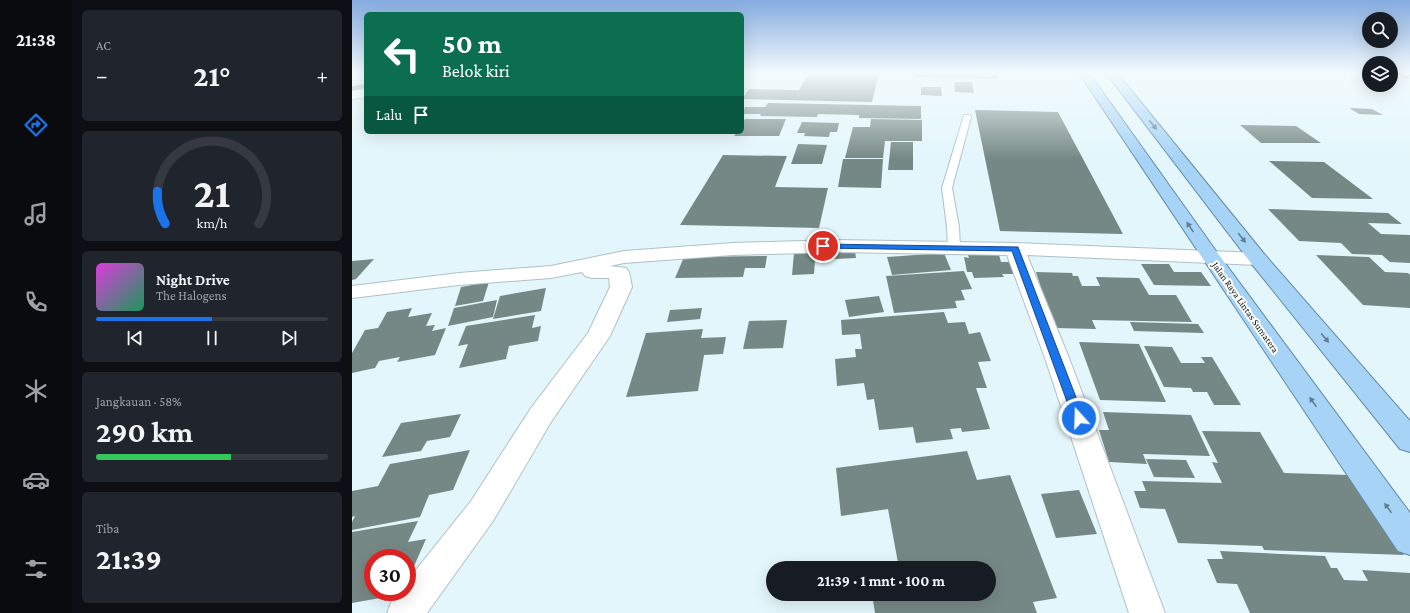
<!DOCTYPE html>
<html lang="id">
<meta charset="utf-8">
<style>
body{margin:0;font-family:"Crimson Pro",serif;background:#20242c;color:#f1f3f6;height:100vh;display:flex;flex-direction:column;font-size:15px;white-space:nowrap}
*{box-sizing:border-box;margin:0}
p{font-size:13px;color:#9ea1a6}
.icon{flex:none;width:22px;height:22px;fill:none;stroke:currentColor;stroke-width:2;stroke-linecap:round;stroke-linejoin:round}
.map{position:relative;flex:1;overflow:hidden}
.side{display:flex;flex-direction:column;gap:10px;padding:10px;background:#0d0f14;width:280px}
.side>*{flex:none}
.hud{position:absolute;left:12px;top:12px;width:380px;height:122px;border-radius:6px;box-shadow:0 4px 16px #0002;background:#0b6e4f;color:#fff;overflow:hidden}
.fabs{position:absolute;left:1010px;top:12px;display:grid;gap:8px}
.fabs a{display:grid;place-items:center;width:36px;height:36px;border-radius:50%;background:#171b24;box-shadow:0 4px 16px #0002;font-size:20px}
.speed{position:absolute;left:12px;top:549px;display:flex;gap:8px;font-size:20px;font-weight:700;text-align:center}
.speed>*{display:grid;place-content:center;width:52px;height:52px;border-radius:50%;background:#171b24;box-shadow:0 4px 16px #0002;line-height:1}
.speed .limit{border:6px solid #d22;background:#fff;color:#111}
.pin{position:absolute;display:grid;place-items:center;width:34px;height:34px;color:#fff;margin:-17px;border:2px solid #fff;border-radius:50%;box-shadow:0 1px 4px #0007}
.me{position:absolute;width:44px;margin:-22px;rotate:340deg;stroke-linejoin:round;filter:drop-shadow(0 0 3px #0008)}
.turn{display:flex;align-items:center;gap:14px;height:84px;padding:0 12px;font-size:18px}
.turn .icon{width:52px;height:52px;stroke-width:2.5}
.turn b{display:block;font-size:28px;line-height:34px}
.then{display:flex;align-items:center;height:38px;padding:0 12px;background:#0003;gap:8px;font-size:15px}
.big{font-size:30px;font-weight:700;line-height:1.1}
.side .tile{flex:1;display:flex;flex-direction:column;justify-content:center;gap:6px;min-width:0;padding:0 14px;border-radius:6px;background:#20242c}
.side .dial{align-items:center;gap:0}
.dial svg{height:104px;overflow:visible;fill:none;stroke:#363941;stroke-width:7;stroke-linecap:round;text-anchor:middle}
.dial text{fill:#f1f3f6;stroke:none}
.song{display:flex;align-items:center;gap:12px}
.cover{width:48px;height:48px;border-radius:6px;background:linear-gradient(135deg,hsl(300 70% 55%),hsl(150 70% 35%))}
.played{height:4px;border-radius:2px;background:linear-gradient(90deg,#1a73e8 50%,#363941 50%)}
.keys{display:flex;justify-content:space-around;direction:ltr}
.heat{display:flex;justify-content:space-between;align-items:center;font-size:22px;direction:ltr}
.charge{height:6px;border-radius:3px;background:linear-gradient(90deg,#34c759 58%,#363941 0)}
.trip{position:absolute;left:414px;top:561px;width:230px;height:40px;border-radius:20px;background:#171b24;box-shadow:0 4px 16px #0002;font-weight:700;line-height:40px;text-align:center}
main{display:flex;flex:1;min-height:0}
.menu{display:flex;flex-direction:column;width:72px;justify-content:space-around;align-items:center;background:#090b0e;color:#9ea1a6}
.menu .icon{width:28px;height:28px}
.menu .active{color:#1a73e8}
.menu b{font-size:18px;color:#f1f3f6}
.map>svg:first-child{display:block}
.building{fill:#768885}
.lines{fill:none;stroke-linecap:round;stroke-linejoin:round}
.service-casing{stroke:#afc1c6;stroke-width:2}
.minor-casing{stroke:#afc1c6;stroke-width:2}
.trunk-casing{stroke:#6289a6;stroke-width:2}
.service{fill:#fff;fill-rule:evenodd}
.minor{fill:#fff;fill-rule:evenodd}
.trunk{fill:#a6d3f6;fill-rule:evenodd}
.oneway{fill:#617d90}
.route{fill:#1a73e8;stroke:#114b97}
.labels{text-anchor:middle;stroke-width:4;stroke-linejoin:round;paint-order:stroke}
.street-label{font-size:10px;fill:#0c1314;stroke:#fff}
</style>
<main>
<nav class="menu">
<b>21:38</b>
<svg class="icon active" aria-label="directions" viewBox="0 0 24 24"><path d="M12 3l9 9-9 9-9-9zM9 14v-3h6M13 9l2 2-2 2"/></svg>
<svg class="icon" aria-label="music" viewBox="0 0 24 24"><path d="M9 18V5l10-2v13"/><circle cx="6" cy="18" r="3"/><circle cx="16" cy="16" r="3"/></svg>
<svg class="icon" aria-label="phone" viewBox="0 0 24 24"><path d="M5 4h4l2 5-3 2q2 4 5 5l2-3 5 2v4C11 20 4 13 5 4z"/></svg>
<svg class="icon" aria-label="climate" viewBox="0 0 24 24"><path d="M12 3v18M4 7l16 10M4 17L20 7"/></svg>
<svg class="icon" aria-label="car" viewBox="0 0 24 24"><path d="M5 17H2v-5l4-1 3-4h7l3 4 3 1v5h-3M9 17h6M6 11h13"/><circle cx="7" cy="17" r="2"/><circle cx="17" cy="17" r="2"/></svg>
<svg class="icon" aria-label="filters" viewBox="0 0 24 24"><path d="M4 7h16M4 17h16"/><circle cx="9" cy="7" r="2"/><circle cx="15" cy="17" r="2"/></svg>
</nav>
<section class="side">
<div class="tile"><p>AC</p>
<div class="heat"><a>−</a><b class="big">21°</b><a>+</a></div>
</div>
<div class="tile dial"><svg viewBox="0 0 100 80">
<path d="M14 69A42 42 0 1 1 86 69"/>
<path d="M14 69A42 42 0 0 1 8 44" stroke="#1a73e8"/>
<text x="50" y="56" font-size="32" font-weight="700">21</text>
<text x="50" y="72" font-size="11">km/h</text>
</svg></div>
<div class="tile">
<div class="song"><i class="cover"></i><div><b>Night Drive</b><p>The Halogens</p></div></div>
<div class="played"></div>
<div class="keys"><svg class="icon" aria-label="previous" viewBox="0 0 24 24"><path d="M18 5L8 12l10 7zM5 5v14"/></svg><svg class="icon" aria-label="pause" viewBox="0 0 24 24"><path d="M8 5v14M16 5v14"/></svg><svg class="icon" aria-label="next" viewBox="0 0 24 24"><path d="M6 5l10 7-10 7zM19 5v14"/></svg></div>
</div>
<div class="tile"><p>Jangkauan · 58%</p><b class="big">290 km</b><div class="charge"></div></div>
<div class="tile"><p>Tiba</p><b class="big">21:39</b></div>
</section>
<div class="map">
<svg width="1058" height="613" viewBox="0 0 1058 613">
<rect width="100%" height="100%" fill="#e3f6fb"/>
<!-- building -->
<path class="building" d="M456 73H527L520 102 390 99 397 89 447 90Z
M562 73H644L645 79 562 77Z
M1042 73H1058V79H1054Z
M602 82H620L622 93 603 92Z
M14 84V90L0 92V86Z
M569 87H589L590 96 569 95Z
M416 103 569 106V119L507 118V115L466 114 465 117 408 116 409 114H390L393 107H413Z
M997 108 1020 109 1031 115 1007 114Z
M623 110 706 112 771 234 648 231Z
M393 119H434L427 136H382L385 132H390V123Z
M519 119 570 120V141H533L531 158H493L501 127H518Z
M450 122 487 123 485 132H478L477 137 452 136 453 133H445Z
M888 125 944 126 969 143H909Z
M539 142H561V170H536Z
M446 144 475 145 470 164H439Z
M371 155 435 156 423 187 476 188 467 228 328 225Z
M491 159H531L529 188 486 187Z
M917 161 972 162 1021 199 960 198Z
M916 209 1036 213 1050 224 1016 223 1029 234 1058 235V263L1038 262 1030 255 1000 254 989 243 947 241Z
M503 251 504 258 463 260 462 274 440 275 442 253Z
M592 253 599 270 540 275 535 257Z
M616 255H647L649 262H658L662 274H650L652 277 622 278 620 272H615L612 257 617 258Z
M964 255 1017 257 1033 272 1056 273 1058 275V308L1011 305Z
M415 256 413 268H393L391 277 323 278 332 257Z
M22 259 4 279 0 280V261Z
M789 264H817L822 272H849L859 286 802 285Z
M612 271 620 289 609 290 613 300 603 301 605 308 542 313 534 276Z
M684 272 720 273 721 276H726L730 286H748L744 277 787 278 797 295H824L840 322 740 320 744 329 704 328 701 317H692L683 288H689Z
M137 282 131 301 103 306 109 287Z
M194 288 189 311 141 319 148 296Z
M527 296 532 312 497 317 493 300Z
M145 300 141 317 96 326 102 308Z
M60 308 56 317 80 313 74 326 83 325 80 331 94 328 83 355 45 362 48 357 27 361 23 368 0 373V353L13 330 26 328 35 312Z
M350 308 348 319 315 322 318 310Z
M592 312 596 323 613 322 617 334 628 332 639 361 626 362 635 388H624L638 429 610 432 609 428 598 429 601 439 564 443 561 427 527 430 522 399 515 400 512 383 485 386 483 359 504 357 503 349H510L508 334 490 335 489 320Z
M183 315 180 328 189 326 186 341 157 346 154 359 107 368 116 344 106 346 114 326Z
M435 320 431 348 391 349 397 321Z
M778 322 846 324 852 333 782 331Z
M351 329 349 338 374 337 371 354 352 355 346 391 274 397 294 333Z
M727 342 787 344 814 402 748 400Z
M792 346 820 347 829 363H853L849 357H860L889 405H862L855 392H841L839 388 812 387Z
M751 412 839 415 858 456 791 454 795 464 757 462 747 430H757Z
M109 414 98 437 75 441 69 451 30 457 49 423Z
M850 431 908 432 932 473 997 475 1052 555 912 550 910 546 826 543 813 509 788 508 782 491H794L790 481 870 483 860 462 866 463Z
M118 450 101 490 77 495 68 517 0 530V522L3 516 0 517V491L26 486 38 464Z
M615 451 625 480 658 475 705 598 681 602 685 613H523L520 594H637V568H547L536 509 489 516 484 468Z
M794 459 834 460 843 478 802 477Z
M727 490 745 534 704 538 689 494Z
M66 521 56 542 74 539 55 582V558H21V592H51L50 594 0 603V532Z
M868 551 973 556 979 568H985L992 580 1016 581 1010 570 1058 573V613H898L885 584 865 583 855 559H871Z"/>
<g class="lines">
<!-- service casing -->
<g class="service-casing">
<path id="service" d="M612 115H618L619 117 600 188 607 227 608 248 606 251H598L596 248 595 227 590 188Z"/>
</g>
<!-- minor casing -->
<g class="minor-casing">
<path id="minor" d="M14 89V97L0 99V91Z
M484 240 663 243 906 253 913 255 916 259 913 263 906 265 675 255 717 358 813 613H777L693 358 655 255 484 252 381 255 272 263 258 266 274 268 277 272 280 287 258 336 199 422 141 521 75 613H35L40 600 46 592H55V581L119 501 179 408 236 333 258 287 257 278H240L233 276 230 272 199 278 107 285 0 298V286L107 273 199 266 272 251 381 243Z"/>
</g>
<!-- trunk casing -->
<g class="trunk-casing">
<path id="trunk" d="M727 73H737L864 251 1058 513V555L1046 551Z
M754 73H765L913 255 1058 421V452L1048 449 899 263Z"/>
</g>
<!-- service -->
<use href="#service" class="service"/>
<!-- minor -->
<use href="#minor" class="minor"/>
<!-- trunk -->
<use href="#trunk" class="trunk"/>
</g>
<!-- one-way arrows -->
<defs><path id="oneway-solid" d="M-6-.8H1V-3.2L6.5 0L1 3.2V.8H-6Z"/></defs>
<g class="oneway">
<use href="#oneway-solid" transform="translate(801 125) rotate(51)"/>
<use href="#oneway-solid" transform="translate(838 227) rotate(-124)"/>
<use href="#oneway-solid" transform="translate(890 238) rotate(52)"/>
<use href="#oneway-solid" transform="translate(973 338) rotate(50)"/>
<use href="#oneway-solid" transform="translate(961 402) rotate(-125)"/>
<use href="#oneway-solid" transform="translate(1036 508) rotate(-125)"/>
</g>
<!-- sky -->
<linearGradient id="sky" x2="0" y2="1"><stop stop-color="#85abdf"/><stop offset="0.46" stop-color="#f2fbfd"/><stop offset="1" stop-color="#f2fbfd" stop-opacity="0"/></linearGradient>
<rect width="1058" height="159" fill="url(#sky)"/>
<!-- route -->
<path class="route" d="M471 244 666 247 732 418 731 421 727 422 723 421 721 418 660 251 468 248 467 246Z"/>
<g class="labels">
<!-- street labels -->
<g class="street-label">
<text transform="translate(894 307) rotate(55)" y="4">Jalan Raya Lintas Sumatera</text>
</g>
</g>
</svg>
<div class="fabs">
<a><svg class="icon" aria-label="search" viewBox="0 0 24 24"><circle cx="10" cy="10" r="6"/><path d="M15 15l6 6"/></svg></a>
<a><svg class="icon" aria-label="layers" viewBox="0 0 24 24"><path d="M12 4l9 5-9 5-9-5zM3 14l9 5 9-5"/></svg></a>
</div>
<div class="speed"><div class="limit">30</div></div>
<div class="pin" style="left:471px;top:246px;background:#d93025"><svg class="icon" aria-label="arrive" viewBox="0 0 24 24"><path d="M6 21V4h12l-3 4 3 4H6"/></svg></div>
<svg class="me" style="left:727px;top:418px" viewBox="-20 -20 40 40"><circle r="17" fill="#1a73e8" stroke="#fff" stroke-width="3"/><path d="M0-11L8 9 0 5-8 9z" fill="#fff"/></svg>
<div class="trip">21:39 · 1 mnt · 100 m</div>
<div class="hud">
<div class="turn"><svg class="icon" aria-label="left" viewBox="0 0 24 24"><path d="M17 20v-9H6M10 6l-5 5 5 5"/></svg><div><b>50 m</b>Belok kiri</div></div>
<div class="then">Lalu<svg class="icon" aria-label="arrive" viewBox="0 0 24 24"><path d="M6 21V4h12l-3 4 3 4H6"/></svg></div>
</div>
</div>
</main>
